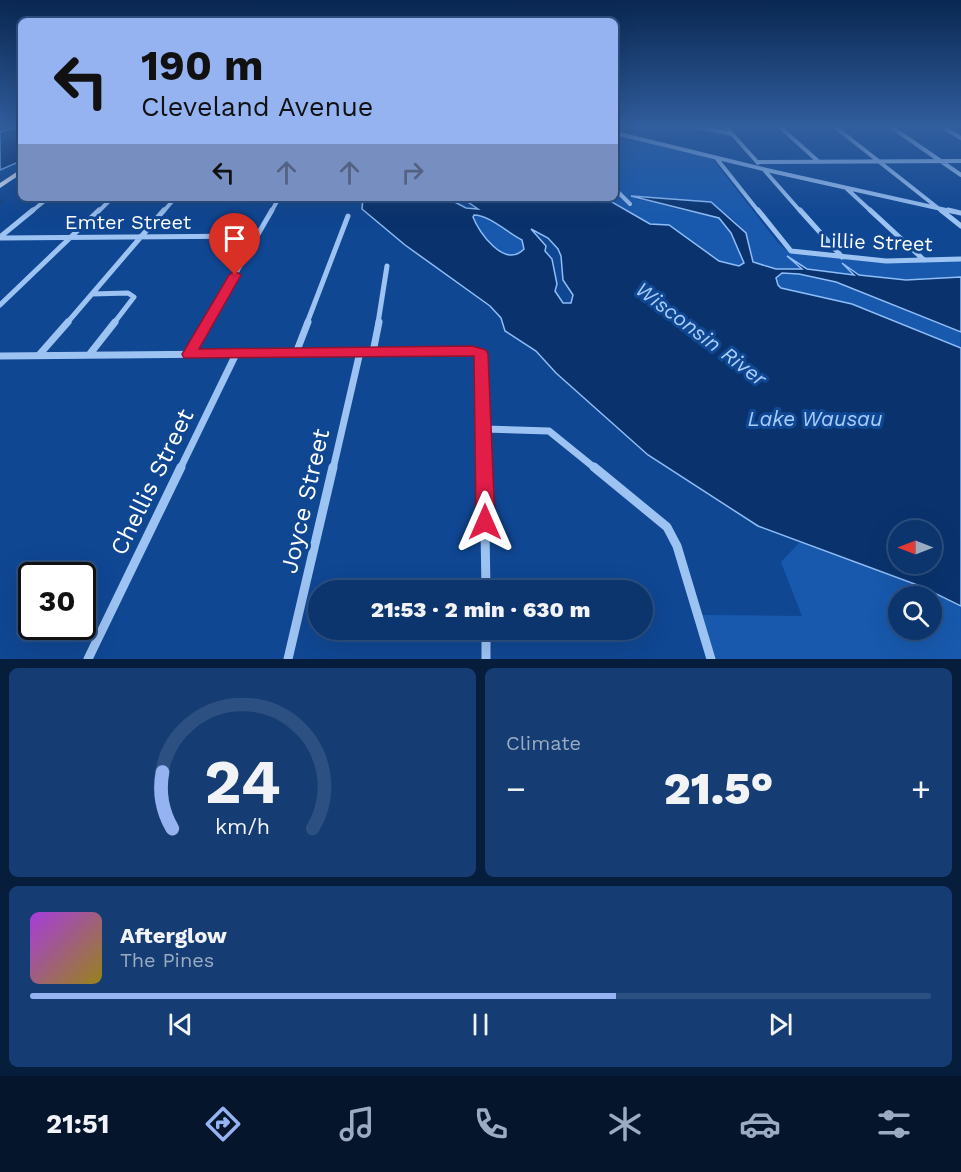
<!DOCTYPE html>
<meta charset="utf-8">
<style>
body{margin:0;font-family:"Work Sans",sans-serif;background:#153d73;color:#f1f3f6;height:100vh;display:flex;flex-direction:column;font-size:22px;white-space:nowrap}
*{box-sizing:border-box;margin:0}
p{font-size:20px;color:#9aabc2}
.icon{flex:none;width:33px;height:33px;fill:none;stroke:currentColor;stroke-width:2;stroke-linecap:round;stroke-linejoin:round}
.map{position:relative;height:659px;overflow:hidden}
.details{display:flex;flex-direction:column;gap:9px;padding:9px;background:#071d3c;flex:1}
.details>*{flex:none}
.hud{position:absolute;left:18px;top:18px;width:600px;height:183px;border-radius:9px;box-shadow:0 6px 24px #0002,0 0 0 2px #2c5081;background:#95b2f1;color:#111;overflow:hidden}
.needle{width:39px;rotate:270deg}
.tools{position:absolute;left:888px;top:520px;display:grid;gap:12px}
.tools a{display:grid;place-items:center;width:54px;height:54px;border-radius:50%;background:#0c356e;box-shadow:0 6px 24px #0002,0 0 0 2px #2c5081;font-size:30px}
.speed{position:absolute;left:18px;top:562px;display:flex;gap:12px;font-size:30px;font-weight:700;text-align:center}
.speed>*{display:grid;place-content:center;width:78px;height:78px;border-radius:50%;background:#0c356e;box-shadow:0 6px 24px #0002,0 0 0 2px #2c5081;line-height:1}
.speed .limit{border:3px solid #111;border-radius:9px;background:#fff;color:#111}
.pin{position:absolute;display:grid;place-items:center;width:51px;height:51px;color:#fff;margin:-62px -26px;border-radius:50% 50% 50% 0;rotate:-45deg;box-shadow:0 0 6px #0007}
.pin .icon{rotate:45deg}
.me{position:absolute;width:66px;margin:-33px;rotate:0deg;stroke-linejoin:round;filter:drop-shadow(0 0 4px #0008)}
.turn{display:flex;align-items:center;gap:21px;height:126px;padding:0 24px;font-size:27px}
.turn .icon{width:78px;height:78px;stroke-width:2.5}
.turn b{display:block;font-size:42px;line-height:51px}
.lanes{display:flex;align-items:center;height:57px;padding:0 24px;background:#0003;justify-content:center;gap:30px;direction:ltr}
.lanes .off{opacity:.35}
.big{font-size:45px;font-weight:800;line-height:1.1}
.details .card{flex:1;display:flex;flex-direction:column;justify-content:center;gap:9px;min-width:0;padding:0 21px;border-radius:9px;background:#153d73}
.details .dial{align-items:center;gap:0}
.dial svg{height:156px;overflow:visible;fill:none;stroke:#2c5081;stroke-width:7;stroke-linecap:round;text-anchor:middle}
.dial text{fill:#f1f3f6;stroke:none}
.song{display:flex;align-items:center;gap:18px}
.cover{width:72px;height:72px;border-radius:9px;background:linear-gradient(135deg,hsl(280 70% 55%),hsl(50 70% 35%))}
.played{height:6px;border-radius:3px;background:linear-gradient(90deg,#95b2f1 65%,#2c5081 65%)}
.keys{display:flex;justify-content:space-around;direction:ltr}
.heat{display:flex;justify-content:space-between;align-items:center;font-size:33px;direction:ltr}
.details .tiles{flex:1;display:grid;gap:9px;grid-template-columns:1fr 1fr}
.card:last-child{grid-column:span 2}
.trip{position:absolute;left:308px;top:580px;width:345px;height:60px;border-radius:30px;background:#0c356e;box-shadow:0 6px 24px #0002,0 0 0 2px #2c5081;font-weight:800;line-height:60px;text-align:center}
.dock{display:flex;height:96px;justify-content:space-around;align-items:center;background:#05152c;color:#9aabc2}
.dock .icon{width:42px;height:42px}
.dock .selected{color:#95b2f1}
.dock b{font-size:27px;color:#f1f3f6}
.map>svg:first-child{display:block}
.green{fill:#1859ad;fill-rule:evenodd}
.water{fill:#0a336e;stroke:#8ebdf7;stroke-width:1.5;fill-rule:evenodd}
.lines{fill:none;stroke-linecap:round;stroke-linejoin:round}
.minor-far3{stroke:#9dc3f3;stroke-width:4}
.minor-far2{stroke:#9dc3f3;stroke-width:5}
.minor-far1{stroke:#9dc3f3;stroke-width:7}
.minor{stroke:#9dc3f3;stroke-width:9}
.major{fill:#e9f1ff;fill-rule:evenodd}
.shaded-wall{fill:#15427d}
.route{fill:#e11d48;stroke:#92132f;stroke-width:1.5}
.labels{text-anchor:middle;stroke-width:6;stroke-linejoin:round;paint-order:stroke}
.street-label{font-size:20px;fill:#fff;stroke:#104793}
.water-label{font-size:21px;font-style:italic;fill:#a9cdfa;stroke:#104793}
.near-street-label{font-size:24px;fill:#fff;stroke:#104793}
</style>
<div class="map">
<svg width="961" height="659" viewBox="0 0 961 659">
<rect width="100%" height="100%" fill="#104793"/>
<!-- green -->
<path class="green" d="M615 134 712 158 779 244 789 252 881 263 961 260V277L906 280 859 275 843 265 854 275 807 269 791 259 803 269H776L753 262C749 254 751 243 747 235 723 197 674 198 635 199 652 201 668 207 686 211 698 214 712 211 722 221 733 233 736 249 744 263L739 266 719 261 669 225 651 224 605 198H618L615 195Z
M474 215C489 215 508 233 522 240L524 249C505 268 479 234 472 217Z
M782 273 799 274 836 282 961 332V348L852 304 781 288 778 285 776 278Z
M800 542 920 586 961 606V659H716L702 615 802 616 781 562ZM898 597H932V630H898Z"/>
<!-- water -->
<path class="water" d="M21 126V161L0 170V132Z
M631 196 711 202 746 233 753 262 776 269H802L787 256 807 269 854 275 842 263 859 275 906 280 961 277V332L836 282 799 274 782 273 776 278 778 285 781 288 852 304 961 348V606L920 586 758 526 648 455 556 373 536 351 505 331 501 318 490 306 405 245 362 209 363 198H447L466 208 478 209 462 198C474 198 487 203 498 202L496 198H605L650 224 669 225 719 261 739 266 744 263 731 233 719 218ZM474 215C489 215 508 233 522 240L524 249C505 269 479 233 473 217ZM531 229 548 238 558 249 561 256 563 280 573 295 571 303H563L555 291 557 284 552 259 545 251 546 246ZM898 531H932V564H898Z"/>
<g class="lines">
<!-- minor-far3 -->
<path class="minor-far3" d="M694 126 732 134
M725 126 758 163
M779 126 819 162
M834 126 943 212
M890 126 961 175
M941 126 961 138
M615 133 771 171 955 212
M717 159 759 212
M757 162 961 161
M765 171 801 212
M846 188 872 212
M615 189 630 204
M31 212 48 198
M98 212 112 198
M163 212 175 198
M271 212 279 198"/>
<!-- minor-far2 -->
<path class="minor-far2" d="M758 210 791 251 886 261 961 259
M800 210 842 257
M870 210 924 260
M941 210 961 226
M948 210 961 213
M0 237 33 210
M0 238 257 236
M92 294 128 293 134 297 114 323
M0 305 99 210
M67 323 164 210
M207 323 272 210
M307 323 348 216
M378 323 387 266"/>
<!-- minor-far1 -->
<path class="minor-far1" d="M373 352 379 322
M296 353 308 322
M189 354 208 322
M39 355 68 322
M89 355 115 322
M0 356 479 352 483 360 484 469
M485 429 549 431 596 469
M180 469 236 354
M333 469 360 352"/>
<!-- minor -->
<path class="minor" d="M484 467 486 591
M594 467 667 527 677 546 711 659
M486 630V659
M88 659 181 467
M288 659 333 467"/>
<!-- major -->
<path class="major" d="M21 169V174L0 188V183Z"/>
</g>
<!-- shaded-wall -->
<path class="shaded-wall" d="M0 197 4 203 0 205Z"/>
<!-- sky -->
<linearGradient id="sky" x2="0" y2="1"><stop stop-color="#092751"/><stop offset="0.58" stop-color="#315e9e"/><stop offset="1" stop-color="#315e9e" stop-opacity="0"/></linearGradient>
<rect width="961" height="218" fill="url(#sky)"/>
<!-- route -->
<path class="route" d="M235 271 241 275 199 349 472 346 486 350 488 354 495 522 492 528 485 531 478 528 476 522 474 356 184 358 182 354 184 351 229 275Z"/>
<g class="labels">
<!-- street labels -->
<g class="street-label">
<text x="128" y="229">Emter Street</text>
<text transform="translate(876 242) rotate(2)" y="7">Lillie Street</text>
</g>
<!-- water labels -->
<g class="water-label">
<text transform="translate(701 334) rotate(37)" y="7">Wisconsin River</text>
<text x="815" y="426">Lake Wausau</text>
</g>
<!-- near-street labels -->
<g class="near-street-label">
<text transform="translate(152 482) rotate(-64)" y="8">Chellis Street</text>
<text transform="translate(305 501) rotate(-77)" y="8">Joyce Street</text>
</g>
</g>
</svg>
<div class="tools">
<a><svg class="needle" viewBox="-14 -14 28 28"><path d="M0-13l5 13h-10z" fill="#e53935"/><path d="M0 13l5-13h-10z" fill="#9aabc2"/></svg></a>
<a><svg class="icon" aria-label="search" viewBox="0 0 24 24"><circle cx="10" cy="10" r="6"/><path d="M15 15l6 6"/></svg></a>
</div>
<div class="speed"><div class="limit">30</div></div>
<div class="pin" style="left:235px;top:275px;background:#d93025"><svg class="icon" aria-label="arrive" viewBox="0 0 24 24"><path d="M6 21V4h12l-3 4 3 4H6"/></svg></div>
<svg class="me" style="left:485px;top:522px" viewBox="-20 -20 40 40"><path d="M0-17L14 15 0 8-14 15z" fill="#e11d48" stroke="#fff" stroke-width="4"/></svg>
<div class="trip">21:53 · 2 min · 630 m</div>
<div class="hud">
<div class="turn"><svg class="icon" aria-label="left" viewBox="0 0 24 24"><path d="M17 20v-9H6M10 6l-5 5 5 5"/></svg><div><b>190 m</b>Cleveland Avenue</div></div>
<div class="lanes"><svg class="icon" aria-label="left" viewBox="0 0 24 24"><path d="M17 20v-9H6M10 6l-5 5 5 5"/></svg><svg class="icon off" aria-label="ahead" viewBox="0 0 24 24"><path d="M12 20V5M6 11l6-6 6 6"/></svg><svg class="icon off" aria-label="ahead" viewBox="0 0 24 24"><path d="M12 20V5M6 11l6-6 6 6"/></svg><svg class="icon off" aria-label="right" viewBox="0 0 24 24"><path d="M7 20v-9h11M14 6l5 5-5 5"/></svg></div>
</div>
</div>
<section class="details">
<div class="tiles">
<div class="card dial"><svg viewBox="0 0 100 80">
<path d="M14 69A42 42 0 1 1 86 69"/>
<path d="M14 69A42 42 0 0 1 9 40" stroke="#95b2f1"/>
<text x="50" y="56" font-size="32" font-weight="700">24</text>
<text x="50" y="72" font-size="11">km/h</text>
</svg></div>
<div class="card"><p>Climate</p>
<div class="heat"><a>−</a><b class="big">21.5°</b><a>+</a></div>
</div>
<div class="card">
<div class="song"><i class="cover"></i><div><b>Afterglow</b><p>The Pines</p></div></div>
<div class="played"></div>
<div class="keys"><svg class="icon" aria-label="previous" viewBox="0 0 24 24"><path d="M18 5L8 12l10 7zM5 5v14"/></svg><svg class="icon" aria-label="pause" viewBox="0 0 24 24"><path d="M8 5v14M16 5v14"/></svg><svg class="icon" aria-label="next" viewBox="0 0 24 24"><path d="M6 5l10 7-10 7zM19 5v14"/></svg></div>
</div>
</div>
</section>
<nav class="dock">
<b>21:51</b>
<svg class="icon selected" aria-label="directions" viewBox="0 0 24 24"><path d="M12 3l9 9-9 9-9-9zM9 14v-3h6M13 9l2 2-2 2"/></svg>
<svg class="icon" aria-label="music" viewBox="0 0 24 24"><path d="M9 18V5l10-2v13"/><circle cx="6" cy="18" r="3"/><circle cx="16" cy="16" r="3"/></svg>
<svg class="icon" aria-label="phone" viewBox="0 0 24 24"><path d="M5 4h4l2 5-3 2q2 4 5 5l2-3 5 2v4C11 20 4 13 5 4z"/></svg>
<svg class="icon" aria-label="climate" viewBox="0 0 24 24"><path d="M12 3v18M4 7l16 10M4 17L20 7"/></svg>
<svg class="icon" aria-label="car" viewBox="0 0 24 24"><path d="M5 17H2v-5l4-1 3-4h7l3 4 3 1v5h-3M9 17h6M6 11h13"/><circle cx="7" cy="17" r="2"/><circle cx="17" cy="17" r="2"/></svg>
<svg class="icon" aria-label="filters" viewBox="0 0 24 24"><path d="M4 7h16M4 17h16"/><circle cx="9" cy="7" r="2"/><circle cx="15" cy="17" r="2"/></svg>
</nav>
